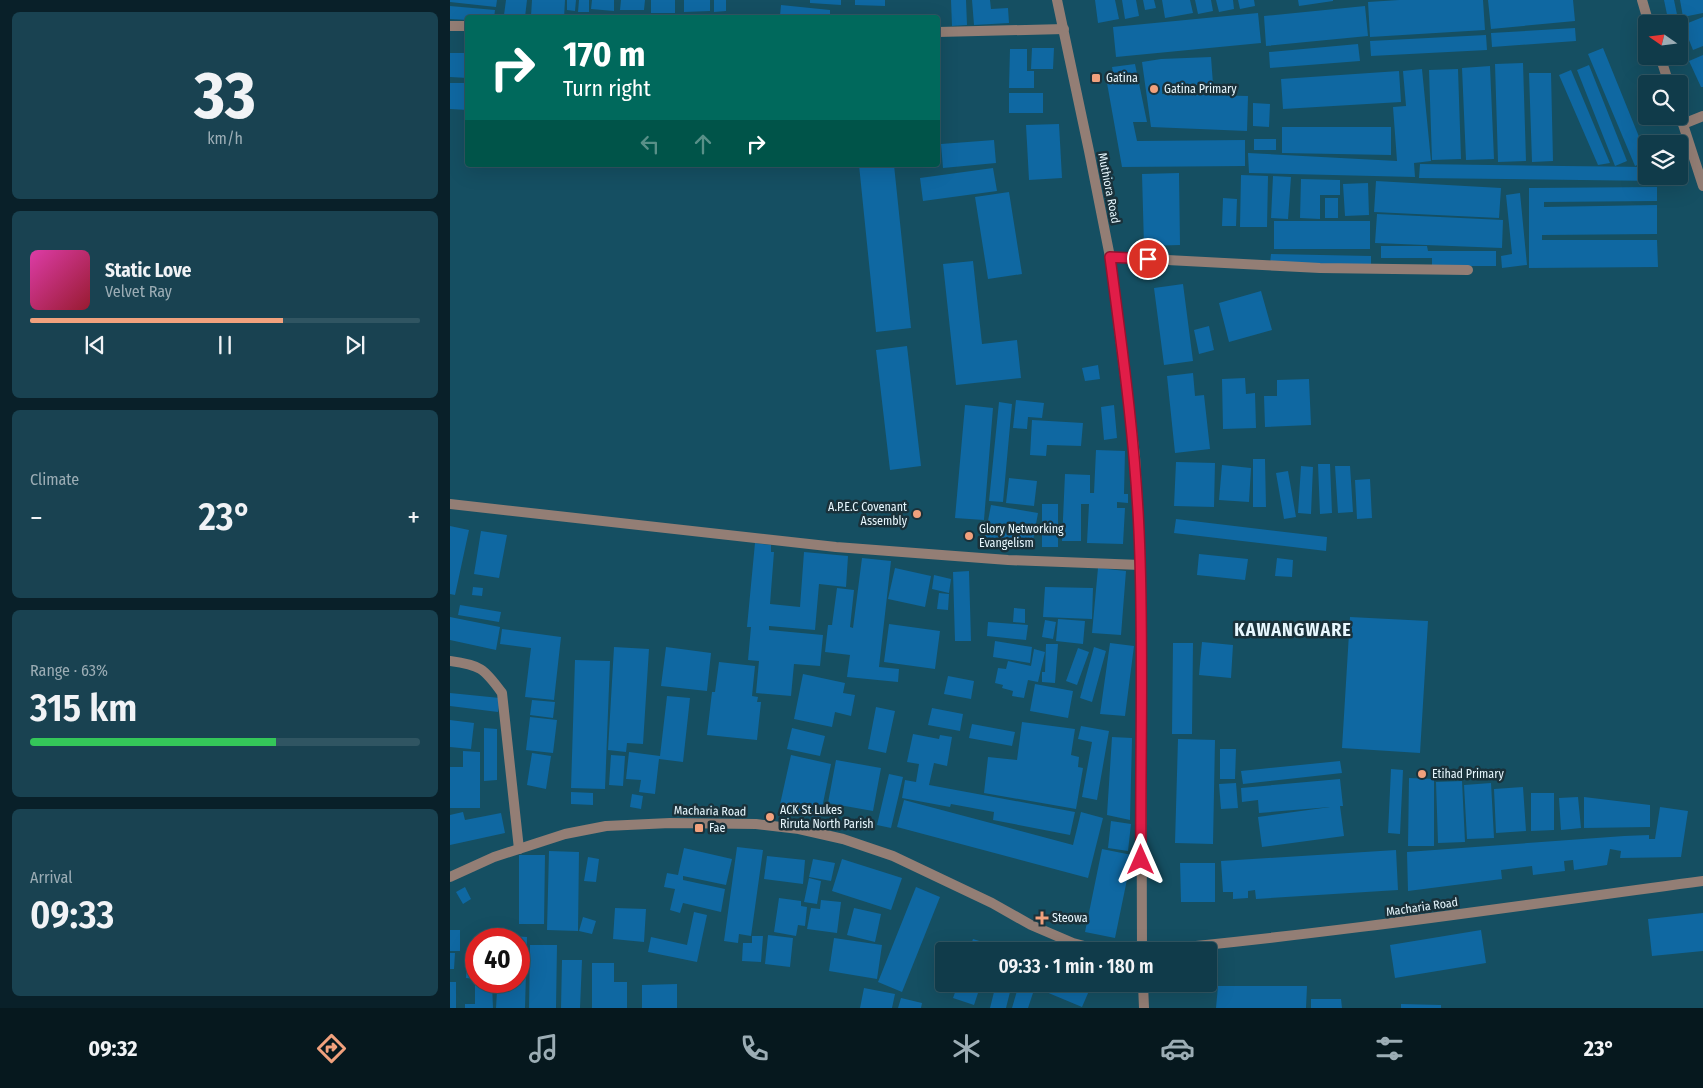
<!DOCTYPE html>
<meta charset="utf-8">
<style>
body{margin:0;font-family:"Fira Sans Condensed",sans-serif;background:#194251;color:#f1f3f6;height:100vh;display:flex;flex-direction:column;font-size:19px;white-space:nowrap}
*{box-sizing:border-box;margin:0}
p{font-size:16px;color:#9cadb5}
.icon{flex:none;width:28px;height:28px;fill:none;stroke:currentColor;stroke-width:2;stroke-linecap:round;stroke-linejoin:round}
.map{position:relative;flex:1;overflow:hidden}
.details{display:flex;flex-direction:column;gap:12px;padding:12px;background:#092029;width:450px}
.details>*{flex:none}
.hud{position:absolute;left:15px;top:15px;width:475px;height:152px;border-radius:5px;box-shadow:0 5px 20px #0002,0 0 0 1px #305562;background:#00695c;color:#fff;overflow:hidden}
.needle{width:32px;rotate:284deg}
.buttons{position:absolute;left:1188px;top:15px;display:grid;gap:10px}
.buttons a{display:grid;place-items:center;width:50px;height:50px;border-radius:5px;background:#103b4a;box-shadow:0 5px 20px #0002,0 0 0 1px #305562;font-size:25px}
.speed{position:absolute;left:15px;top:928px;display:flex;gap:10px;font-size:25px;font-weight:700;text-align:center}
.speed>*{display:grid;place-content:center;width:65px;height:65px;border-radius:50%;background:#103b4a;box-shadow:0 5px 20px #0002,0 0 0 1px #305562;line-height:1}
.speed .limit{border:8px solid #d22;background:#fff;color:#111}
.pin{position:absolute;display:grid;place-items:center;width:42px;height:42px;color:#fff;margin:-21px;border:2px solid #fff;border-radius:50%;box-shadow:0 1px 5px #0007}
.me{position:absolute;width:55px;margin:-28px;rotate:0deg;stroke-linejoin:round;filter:drop-shadow(0 0 4px #0008)}
.turn{display:flex;align-items:center;gap:18px;height:105px;padding:0 15px;font-size:22px}
.turn .icon{width:65px;height:65px;stroke-width:2.5}
.turn b{display:block;font-size:35px;line-height:42px}
.lanes{display:flex;align-items:center;height:48px;padding:0 15px;background:#0003;justify-content:center;gap:25px;direction:ltr}
.lanes .off{opacity:.35}
.big{font-size:38px;font-weight:600;line-height:1.1}
.details .widget{flex:1;display:flex;flex-direction:column;justify-content:center;gap:8px;min-width:0;padding:0 18px;border-radius:8px;background:#194251}
.details .dial{align-items:center;gap:0}
.dial b{font-size:65px;line-height:1}
.song{display:flex;align-items:center;gap:15px}
.cover{width:60px;height:60px;border-radius:8px;background:linear-gradient(135deg,hsl(320 70% 55%),hsl(350 70% 35%))}
.played{height:5px;border-radius:2px;background:linear-gradient(90deg,#f1a17d 65%,#305562 65%)}
.keys{display:flex;justify-content:space-around;direction:ltr}
.heat{display:flex;justify-content:space-between;align-items:center;font-size:28px;direction:ltr}
.charge{height:8px;border-radius:4px;background:linear-gradient(90deg,#34c759 63%,#305562 0)}
.trip{position:absolute;left:485px;top:942px;width:282px;height:50px;border-radius:5px;background:#103b4a;box-shadow:0 5px 20px #0002,0 0 0 1px #305562;font-weight:600;line-height:50px;text-align:center}
.menu{display:flex;height:80px;justify-content:space-around;align-items:center;background:#06181e;color:#9cadb5}
.menu .icon{width:35px;height:35px}
.menu .active{color:#f1a17d}
.menu b{font-size:22px;color:#f1f3f6}
main{display:flex;flex:1;min-height:0}
.map>svg:first-child{display:block}
.building{fill:#0f68a2}
.lines{fill:none;stroke-linecap:round;stroke-linejoin:round}
.service{stroke:#937e75;stroke-width:10}
.minor{stroke:#937e75;stroke-width:10}
.tertiary{stroke:#937e75;stroke-width:10}
.route-casing{stroke:#92132f;stroke-width:12}
.route{stroke:#e11d48;stroke-width:9}
.poi-dot{fill:#f1a17d;stroke:#1a313a;stroke-width:2}
.labels{text-anchor:middle;stroke-width:5;stroke-linejoin:round;paint-order:stroke}
.poi-label{font-size:12px;fill:#e7f7fe;stroke:#1a313a;text-anchor:start}
.street-label{font-size:12px;fill:#e7f7fe;stroke:#1a313a}
.district-label{font-size:18px;font-weight:bold;letter-spacing:1px;fill:#e7f7fe;stroke:#1a313a}
</style>
<main>
<section class="details">
<div class="widget dial"><b>33</b><p>km/h</p></div>
<div class="widget">
<div class="song"><i class="cover"></i><div><b>Static Love</b><p>Velvet Ray</p></div></div>
<div class="played"></div>
<div class="keys"><svg class="icon" aria-label="previous" viewBox="0 0 24 24"><path d="M18 5L8 12l10 7zM5 5v14"/></svg><svg class="icon" aria-label="pause" viewBox="0 0 24 24"><path d="M8 5v14M16 5v14"/></svg><svg class="icon" aria-label="next" viewBox="0 0 24 24"><path d="M6 5l10 7-10 7zM19 5v14"/></svg></div>
</div>
<div class="widget"><p>Climate</p>
<div class="heat"><a>−</a><b class="big">23°</b><a>+</a></div>
</div>
<div class="widget"><p>Range · 63%</p><b class="big">315 km</b><div class="charge"></div></div>
<div class="widget"><p>Arrival</p><b class="big">09:33</b></div>
</section>
<div class="map">
<svg width="1253" height="1008" viewBox="0 0 1253 1008">
<rect width="100%" height="100%" fill="#154f62"/>
<!-- building -->
<path class="building" d="M0 0H47L46 7 0 2Z
M56 0H77L75 17 54 15Z
M82 0H115L114 18 81 16Z
M117 0H126L125 11 117 10Z
M129 0H139V12H128Z
M142 0H164V11L141 9Z
M171 0H195L194 10H170Z
M201 0H225V13H201Z
M234 0H260V11L234 12Z
M264 0H276V11L264 12Z
M360 0H391V5L360 3Z
M405 0H435V6L405 5Z
M501 0H516L517 25 502 26Z
M522 0H540L541 9 558 8 559 23 524 25Z
M645 0H665L669 19 648 23Z
M672 0H686L689 16 675 19Z
M693 0H704L706 8 695 10Z
M712 0H740L743 13 715 18Z
M745 0H761L763 11 748 14Z
M766 0H783L784 9 769 12Z
M788 0H804L805 6 790 9Z
M848 0H883V1L849 6Z
M949 0H1033L1035 30 920 37 918 2Z
M1038 0H1123L1125 21 1041 29Z
M1214 0H1224L1229 24H1219Z
M1230 0H1253V13L1233 17Z
M331 5 380 10V18L330 16Z
M0 6 45 10 44 18H18V20L0 19Z
M915 6 918 36 816 46 814 16Z
M808 13 811 43 666 57 663 27Z
M1253 17V46L1243 50 1233 25Z
M1125 28 1126 41 1042 47 1041 33Z
M1036 35 1037 50 921 56 920 41Z
M908 44 910 61 820 68 819 52Z
M582 48H604L603 69H581Z
M1153 48 1196 154V161L1185 166 1138 54Z
M560 49H577V71H584V88H559Z
M0 53H18V78L0 77Z
M1253 55V87H1251L1239 61Z
M761 57 763 84 712 87V94L798 96 797 131 701 127 692 62 711 59Z
M1073 63 1076 161 1048 162 1045 64Z
M685 64 697 122H683L687 141 795 140V166L672 167 657 83 665 82 662 67Z
M1139 65 1177 161 1165 166 1127 70Z
M1040 66 1044 159 1016 160 1012 68Z
M972 69 981 161 964 163 965 177 799 173 798 153 947 161 943 107 956 106 953 71Z
M1008 69 1011 159 982 160 979 70Z
M1121 70 1160 163 1148 165 1109 75Z
M949 71 951 102 833 109 831 79Z
M1079 73H1101L1103 161 1082 162Z
M0 83H18V110L0 109Z
M559 93H593V113H559Z
M803 103 820 104 819 127 803 126Z
M609 124 612 178 579 180 576 125Z
M832 127H941V155L832 153Z
M804 139H826V150H804Z
M544 140 546 163 493 168 491 144Z
M970 164 1196 167V176H1207V181L969 178Z
M409 165H444L461 328 426 332Z
M543 168 547 191 473 201 470 178Z
M729 173 730 245 694 246 692 174Z
M791 175 818 176 817 227H790Z
M823 176 841 177 838 219 821 218Z
M851 179 890 180V195H870V219L850 218Z
M926 181 1051 188 1049 218 924 212Z
M918 183 919 215 895 216 893 184Z
M1207 187V201L1094 202V207L1207 205V234L1092 235V240H1207L1208 267 1079 268V188Z
M559 192 572 274 538 279 525 197Z
M1070 193 1077 265 1052 268 1051 256 1062 254 1056 195Z
M773 198 787 199 786 226H772Z
M875 198H888V218H875Z
M927 214 1053 220 1052 248 925 243Z
M824 221H920V249H824Z
M931 246H977L978 251H1046V266H982V258H931Z
M821 254 921 256V265L820 263Z
M523 261 532 344 567 340 571 378 506 385 493 264Z
M733 284 743 361 714 365 704 288Z
M811 291 822 330 779 342 769 303Z
M759 326 764 350 749 354 744 330Z
M457 346 471 466 440 470 426 350Z
M648 365 650 379 635 381 632 368Z
M743 373 745 396 754 395 760 449 725 453 717 376Z
M795 378 796 394 805 393 806 428 773 429 772 379Z
M859 379 861 425 815 427 814 396H827V380Z
M566 400 594 403 592 418 578 417 577 429 563 428Z
M549 402 562 404 553 502 539 501Z
M515 405 543 408 534 520 505 518Z
M664 405 667 438 654 440 651 407Z
M582 420 633 423 631 446 597 445 596 456 580 455Z
M646 450 675 451 674 494H678V503L667 502V508H675L673 544 637 543 639 504H631V541H612L615 474 640 475V493H644Z
M803 459H815L816 507H803Z
M726 462 765 463 764 507 724 506Z
M868 464H880L882 513 870 514Z
M772 465 801 468 799 502 769 500Z
M851 466 863 467 861 514 848 513Z
M885 466H900L903 512 888 513Z
M838 471 846 517 834 519 826 473Z
M559 478 587 481 584 506 556 503Z
M920 479 922 518 907 519 905 480Z
M592 504H608V547H592Z
M541 505 588 513 582 546 535 537Z
M726 519 877 537 876 551 724 533Z
M0 526 19 530 5 595 0 594Z
M31 531 57 535 49 578 24 574Z
M305 543 321 545V552H324L320 604 350 607 354 552 398 556 396 587 369 584 365 630 319 626V630L373 635 370 666 344 664 341 696 306 693 309 661 298 660 301 627H297Z
M749 554 798 559 795 580 747 575Z
M412 558 441 561 429 667 449 669 448 682 397 677 400 655 375 652 378 625H382L387 588 404 590 400 627 403 628Z
M827 558 843 560 842 577 825 576Z
M445 568 481 576 475 607 438 599Z
M648 568 676 571 671 635 642 633Z
M519 571 521 641H505L503 572Z
M484 575 501 579 499 593 482 589Z
M23 587 33 588 32 596 22 595Z
M595 587 643 588 642 619 593 617Z
M489 593 499 594 498 610 487 609Z
M10 605 51 612 49 622 8 615Z
M564 608 575 609V623L563 622Z
M0 617 50 627 46 650 0 640Z
M900 617 978 621 970 753 892 748Z
M608 619 635 621 633 644 606 641Z
M595 620 606 622 603 639 592 637Z
M538 622 578 625 576 640 537 636Z
M439 624 490 631 485 669 434 662Z
M52 629 111 637 104 700 75 697 81 648 50 644Z
M545 641 582 647 580 663 543 657Z
M752 642 783 645 781 678 749 675Z
M660 643 684 646 675 716 650 714Z
M723 643H743L742 734H722Z
M596 644H608L605 683 592 682V672H595Z
M164 647 199 649 193 744 177 743 176 752 158 750Z
M216 647 261 653 257 691 211 686Z
M644 647 656 651 642 702 630 698Z
M628 648 639 652 627 685 616 681Z
M584 649 595 652 588 682 578 680 574 698 562 696 563 691 552 688 553 685 545 683 548 668 556 669 558 661 581 666Z
M125 660 160 661 155 789 121 788Z
M269 662 305 666 302 696 308 697 307 702H311L307 740 257 735 262 692H265Z
M353 674 395 683 393 693 405 695 401 716 385 712 382 727 344 719Z
M498 676 524 681 521 699 494 694Z
M585 684 623 691 618 718 580 711Z
M0 693 50 698 48 712 0 706Z
M217 696 240 698 233 762 209 759 205 794 189 792 191 780 176 779 179 752 210 756Z
M82 700 105 702 103 718 80 715Z
M426 707 445 711 436 753 418 749Z
M482 708 513 714 510 731 478 725Z
M80 717 107 720 103 753 76 750Z
M0 720 24 723 21 749 0 747Z
M572 722 625 729 621 755 629 757 628 767 633 768 626 809 534 793 538 757 567 760Z
M522 724 565 732 562 746 519 738Z
M631 726 659 731 647 800 632 797 642 742 628 739Z
M34 728 47 729V780L34 781Z
M342 728 375 736 370 756 337 749Z
M463 734 489 739 490 735 502 737 497 766 484 763 479 785 625 812 620 835 543 820 544 812 501 804 500 807 452 798 455 780 466 782 469 764 457 762Z
M662 737 682 738 680 820 657 815Z
M728 739 765 740 763 844 725 843Z
M770 749H786L785 779H770Z
M13 751 30 752V808H0V767H13Z
M82 753 101 756 96 789 77 785Z
M161 755 175 756 173 786 159 785Z
M341 755 381 764 370 818 329 809Z
M386 760 431 768 423 811 378 803Z
M890 761 892 773 793 784 791 771Z
M941 769 953 770 950 834 938 833Z
M439 774 453 777 441 828 427 825Z
M959 778 984 779V846H958Z
M890 779 893 806H890L894 836 812 847 808 817 880 807 809 813 808 800 792 802 791 788Z
M1012 781 1015 842 988 843 986 782Z
M786 783 788 808 771 809 769 784Z
M1041 783 1044 838 1017 839 1014 785Z
M1073 787 1076 831 1046 833 1044 789Z
M121 792 143 793V805L121 804Z
M1081 793H1104V830L1081 831Z
M182 794 193 796 191 809 180 807Z
M1128 797 1131 828 1111 830 1109 798Z
M1134 797 1200 805V827L1134 828Z
M454 800 623 845 631 812 653 818 638 878 447 827Z
M1210 807 1238 811 1231 857 1170 858 1171 851 1160 849 1157 865 1124 870 1123 860 1114 861 1115 871 1083 875 1082 866 1051 870 1052 879 958 891 957 852 1174 836 1199 835V839H1205Z
M13 812 15 820 51 813 55 833 0 845V815Z
M661 821 681 824 678 851 658 848Z
M287 847 313 850 301 936 289 934 288 943 274 941Z
M234 848 282 859 276 885 233 876V880L275 889 271 912 233 903 230 913 220 910 225 889 214 887 217 873 228 875Z
M652 849 682 855 665 938 635 932Z
M946 850 948 890 806 899 805 890 798 891V898L783 899V892H773L771 861Z
M99 851 129 852 128 931 97 930Z
M69 855H95L94 924H69Z
M317 856 355 860 353 884 314 879Z
M138 857 149 859 146 882 134 881Z
M363 859 385 863 381 881 359 877Z
M392 859 452 878 441 910 382 891Z
M730 863H765V902H731Z
M359 878 371 881 367 904 354 902Z
M15 887 21 899 13 904 6 892Z
M466 887 490 897 452 992 428 982Z
M329 898 351 901V906L357 907 355 926 348 925 346 936 324 932Z
M371 900 391 902 387 933 357 929 361 908 370 909Z
M165 908 196 909 194 942 163 939Z
M404 908 431 914 425 942 397 935Z
M244 912 257 915 247 962 198 952 201 937 237 945Z
M1253 913V951L1202 956 1198 919Z
M133 917 146 921 142 934 129 931Z
M0 930H10V951H0Z
M1031 930 1036 963 945 978 940 945Z
M318 935 343 938 340 967 315 964Z
M61 936 77 937 75 1008H46L47 991 59 992V981H69V939H61Z
M302 936H313L311 962 292 961 293 943H302Z
M384 938 432 945 427 979 379 971Z
M523 939 545 946 543 951H519Z
M80 945H107L106 1008H79Z
M0 953H5L4 969H0Z
M112 960H132L130 1008H111Z
M142 963H164V982H177V1008H142Z
M17 964 26 965V979L16 978Z
M0 982H6V1008H0Z
M25 984H42L43 1008H15V1004H25Z
M227 984V1008H192V985Z
M508 984H531L524 1005 503 998Z
M546 984H562L556 1008H540Z
M569 984 585 987 578 1008H562Z
M577 984H642L632 1007Z
M768 986H857L856 1008H766Z
M414 988 445 994 442 1008H410Z
M451 998 472 1003 471 1008H448Z
M861 999H891L892 1008H861Z
M951 1004 991 1005V1008H951Z"/>
<g class="lines">
<!-- service -->
<path class="service" d="M1233 124 1253 116
M660 257 870 268 1018 270
M0 661C30 665 34 668 52 693L69 849"/>
<!-- minor -->
<path class="minor" d="M1192 0 1199 24
M0 26H18
M488 32 614 29
M1210 56 1219 84
M1229 112 1253 186
M0 504 386 547 558 560 691 565
M0 877 44 857 115 834 156 826 220 823 306 824 349 829 393 839 443 856 542 903 581 925 623 943 653 951
M693 951C880 934 1066 906 1253 881"/>
<!-- tertiary -->
<path class="tertiary" d="M607 0 639 151 660 257 685 456 689 532 691 601 692 951
M693 984 694 1008"/>
</g>
<g class="lines">
<!-- route casing -->
<g class="route-casing">
<path id="route" d="M691 860C690 750 694 641 689 531 685 439 672 348 660 257L698 259"/>
</g>
<!-- route -->
<use href="#route" class="route"/>
</g>
<!-- markers -->
<g class="poi-dot">
<rect x="641" y="73" width="10" height="10" rx="2.5"/>
<circle cx="704" cy="89" r="5"/>
<circle cx="467" cy="514" r="5"/>
<circle cx="519" cy="536" r="5"/>
<circle cx="972" cy="774" r="5"/>
<circle cx="320" cy="817" r="5"/>
<rect x="244" y="823" width="10" height="10" rx="2.5"/>
<path d="M589.5 910.5h5v5h5v5h-5v5h-5v-5h-5v-5h5z"/>
</g>
<g class="labels">
<!-- poi labels -->
<g class="poi-label">
<text x="656" y="82">Gatina</text>
<text x="714" y="93">Gatina Primary</text>
<text x="457" y="511" text-anchor="end">A.P.E.C Covenant<tspan x="457" dy="14">Assembly</tspan></text>
<text x="529" y="533">Glory Networking<tspan x="529" dy="14">Evangelism</tspan></text>
<text x="982" y="778">Etihad Primary</text>
<text x="330" y="814">ACK St Lukes<tspan x="330" dy="14">Riruta North Parish</tspan></text>
<text x="259" y="832">Fae</text>
<text x="602" y="922">Steowa</text>
</g>
<!-- street labels -->
<g class="street-label">
<text transform="translate(659 188) rotate(79)" y="4">Muthiora Road</text>
<text transform="translate(260 811) rotate(1)" y="4">Macharia Road</text>
<text transform="translate(972 907) rotate(-8)" y="4">Macharia Road</text>
</g>
<!-- district labels -->
<g class="district-label">
<text x="843" y="636">KAWANGWARE</text>
</g>
</g>
</svg>
<div class="buttons">
<a><svg class="needle" viewBox="-14 -14 28 28"><path d="M0-13l5 13h-10z" fill="#e53935"/><path d="M0 13l5-13h-10z" fill="#9cadb5"/></svg></a>
<a><svg class="icon" aria-label="search" viewBox="0 0 24 24"><circle cx="10" cy="10" r="6"/><path d="M15 15l6 6"/></svg></a>
<a><svg class="icon" aria-label="layers" viewBox="0 0 24 24"><path d="M12 4l9 5-9 5-9-5zM3 14l9 5 9-5"/></svg></a>
</div>
<div class="speed"><div class="limit">40</div></div>
<div class="pin" style="left:698px;top:259px;background:#d93025"><svg class="icon" aria-label="arrive" viewBox="0 0 24 24"><path d="M6 21V4h12l-3 4 3 4H6"/></svg></div>
<svg class="me" style="left:691px;top:860px" viewBox="-20 -20 40 40"><path d="M0-17L14 15 0 8-14 15z" fill="#e11d48" stroke="#fff" stroke-width="4"/></svg>
<div class="trip">09:33 · 1 min · 180 m</div>
<div class="hud">
<div class="turn"><svg class="icon" aria-label="right" viewBox="0 0 24 24"><path d="M7 20v-9h11M14 6l5 5-5 5"/></svg><div><b>170 m</b>Turn right</div></div>
<div class="lanes"><svg class="icon off" aria-label="left" viewBox="0 0 24 24"><path d="M17 20v-9H6M10 6l-5 5 5 5"/></svg><svg class="icon off" aria-label="ahead" viewBox="0 0 24 24"><path d="M12 20V5M6 11l6-6 6 6"/></svg><svg class="icon" aria-label="right" viewBox="0 0 24 24"><path d="M7 20v-9h11M14 6l5 5-5 5"/></svg></div>
</div>
</div>
</main>
<nav class="menu">
<b>09:32</b>
<svg class="icon active" aria-label="directions" viewBox="0 0 24 24"><path d="M12 3l9 9-9 9-9-9zM9 14v-3h6M13 9l2 2-2 2"/></svg>
<svg class="icon" aria-label="music" viewBox="0 0 24 24"><path d="M9 18V5l10-2v13"/><circle cx="6" cy="18" r="3"/><circle cx="16" cy="16" r="3"/></svg>
<svg class="icon" aria-label="phone" viewBox="0 0 24 24"><path d="M5 4h4l2 5-3 2q2 4 5 5l2-3 5 2v4C11 20 4 13 5 4z"/></svg>
<svg class="icon" aria-label="climate" viewBox="0 0 24 24"><path d="M12 3v18M4 7l16 10M4 17L20 7"/></svg>
<svg class="icon" aria-label="car" viewBox="0 0 24 24"><path d="M5 17H2v-5l4-1 3-4h7l3 4 3 1v5h-3M9 17h6M6 11h13"/><circle cx="7" cy="17" r="2"/><circle cx="17" cy="17" r="2"/></svg>
<svg class="icon" aria-label="filters" viewBox="0 0 24 24"><path d="M4 7h16M4 17h16"/><circle cx="9" cy="7" r="2"/><circle cx="15" cy="17" r="2"/></svg>
<b>23°</b>
</nav>
